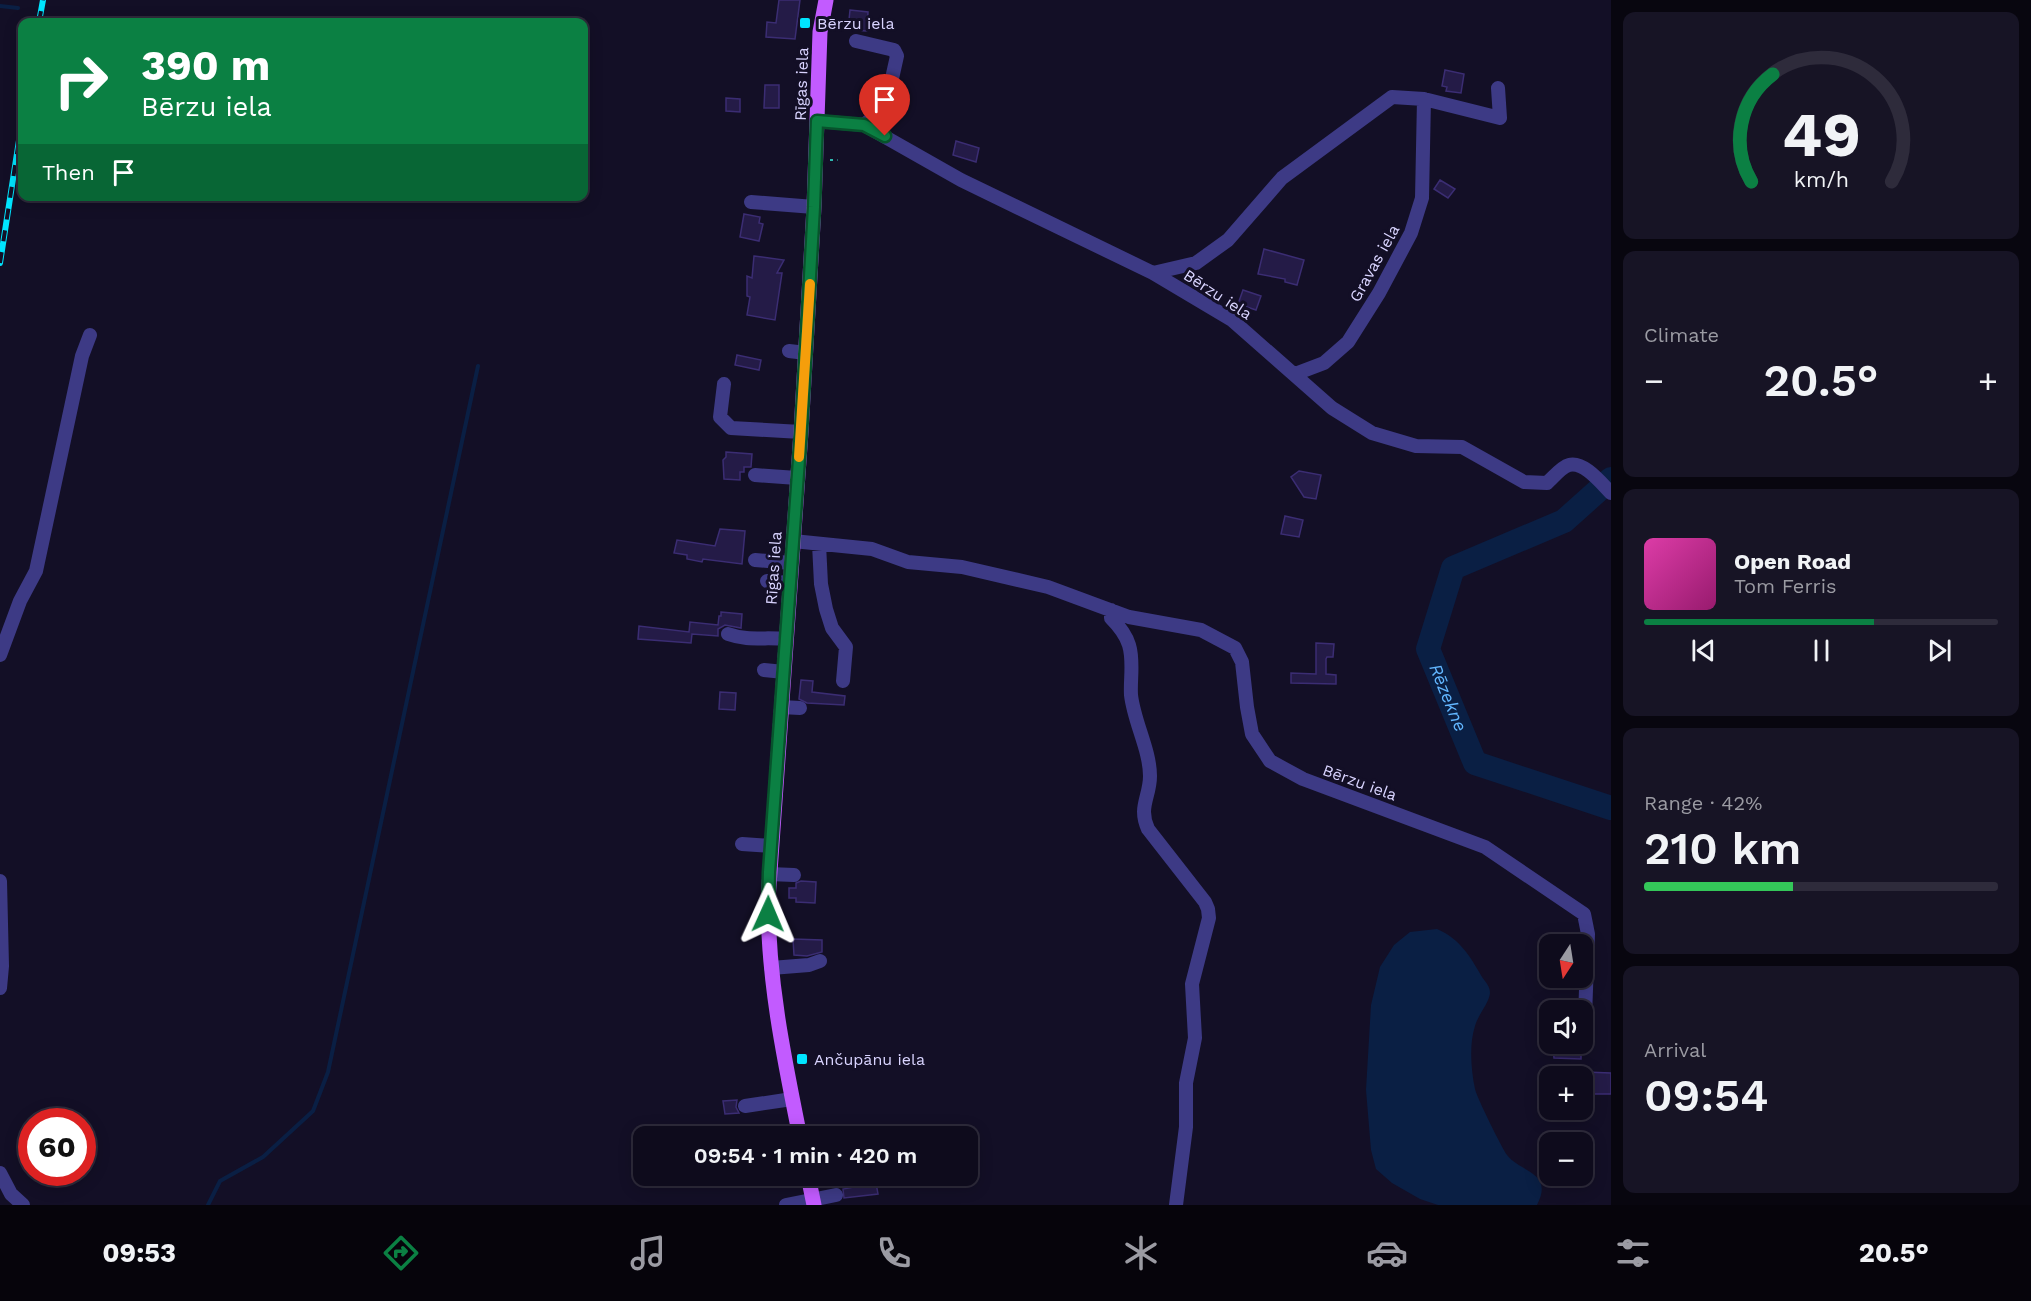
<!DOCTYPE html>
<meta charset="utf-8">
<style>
body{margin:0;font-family:"Work Sans",sans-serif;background:#171425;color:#f1f3f6;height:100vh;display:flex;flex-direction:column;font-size:22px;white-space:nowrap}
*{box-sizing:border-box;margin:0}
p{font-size:20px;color:#9b9ba3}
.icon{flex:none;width:33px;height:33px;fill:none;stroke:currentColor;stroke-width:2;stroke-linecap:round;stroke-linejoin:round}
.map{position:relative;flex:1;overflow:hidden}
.panel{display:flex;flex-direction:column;gap:12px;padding:12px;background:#08060f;width:420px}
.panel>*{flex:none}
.hud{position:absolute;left:18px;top:18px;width:570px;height:183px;border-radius:12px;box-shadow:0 3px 15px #0003,0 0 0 2px #2e2b3b;background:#0b8043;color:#fff;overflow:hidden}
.needle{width:39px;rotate:192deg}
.buttons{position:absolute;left:1539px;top:934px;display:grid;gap:12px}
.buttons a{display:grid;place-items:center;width:54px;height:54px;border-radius:12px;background:#0e0b1c;box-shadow:0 3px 15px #0003,0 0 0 2px #2e2b3b;font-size:30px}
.speed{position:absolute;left:18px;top:1108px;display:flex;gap:12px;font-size:30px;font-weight:700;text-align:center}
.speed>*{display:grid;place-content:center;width:78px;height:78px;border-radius:50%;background:#0e0b1c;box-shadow:0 3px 15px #0003,0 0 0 2px #2e2b3b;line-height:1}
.speed .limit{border:9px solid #d22;background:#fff;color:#111}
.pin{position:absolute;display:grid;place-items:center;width:51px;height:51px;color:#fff;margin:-62px -26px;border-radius:50% 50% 50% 0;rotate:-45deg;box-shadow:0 0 6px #0007}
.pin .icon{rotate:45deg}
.me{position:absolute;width:66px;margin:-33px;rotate:1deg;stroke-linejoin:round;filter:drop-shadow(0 0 4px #0008)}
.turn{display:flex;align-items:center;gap:21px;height:126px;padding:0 24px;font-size:27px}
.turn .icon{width:78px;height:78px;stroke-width:2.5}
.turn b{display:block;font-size:42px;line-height:51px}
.then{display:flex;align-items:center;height:57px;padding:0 24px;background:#0003;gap:12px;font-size:22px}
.big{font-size:45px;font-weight:600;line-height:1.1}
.panel .card{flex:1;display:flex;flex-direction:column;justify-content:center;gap:9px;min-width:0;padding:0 21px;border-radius:12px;background:#171425}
.panel .dial{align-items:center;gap:0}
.dial svg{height:156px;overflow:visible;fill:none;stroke:#2e2b3b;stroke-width:7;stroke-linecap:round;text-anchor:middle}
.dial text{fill:#f1f3f6;stroke:none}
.song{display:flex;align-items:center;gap:18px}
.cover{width:72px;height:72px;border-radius:9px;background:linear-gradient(135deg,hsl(320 70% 55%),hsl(320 70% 35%))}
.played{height:6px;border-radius:3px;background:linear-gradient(90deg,#0b8043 65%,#2e2b3b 65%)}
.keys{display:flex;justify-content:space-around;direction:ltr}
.heat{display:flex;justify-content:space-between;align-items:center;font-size:33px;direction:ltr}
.charge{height:9px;border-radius:4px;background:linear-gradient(90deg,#34c759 42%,#2e2b3b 0)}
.trip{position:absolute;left:633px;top:1126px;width:345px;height:60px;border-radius:12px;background:#0e0b1c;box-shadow:0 3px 15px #0003,0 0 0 2px #2e2b3b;font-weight:600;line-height:60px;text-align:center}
.tabs{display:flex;height:96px;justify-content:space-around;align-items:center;background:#06040b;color:#9b9ba3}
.tabs .icon{width:42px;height:42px}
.tabs .selected{color:#0b8043}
.tabs b{font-size:27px;color:#f1f3f6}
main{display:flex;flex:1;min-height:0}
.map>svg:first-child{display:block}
.water{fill:#0a1f44}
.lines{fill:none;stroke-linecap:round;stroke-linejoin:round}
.stream{stroke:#0a1f44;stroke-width:4}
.river{stroke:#0a1f44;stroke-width:24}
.building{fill:#241b47;stroke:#3b2d73;stroke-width:1.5}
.path{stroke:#2fb8b0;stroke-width:2;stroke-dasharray:3 4.5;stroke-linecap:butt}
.minor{stroke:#3d3a85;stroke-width:14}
.major{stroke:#c25bff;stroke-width:15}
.rail-casing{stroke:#00e5ff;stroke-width:6}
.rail{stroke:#130f26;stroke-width:4;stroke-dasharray:11;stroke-linecap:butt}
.route-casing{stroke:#07532c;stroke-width:15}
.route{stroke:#0b8043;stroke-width:10}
.slow{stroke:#f59e0b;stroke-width:10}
.poi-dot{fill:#00e5ff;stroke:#130f26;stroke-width:2}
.labels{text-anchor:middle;stroke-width:6;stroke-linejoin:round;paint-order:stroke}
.poi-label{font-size:16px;fill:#d9d4ff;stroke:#130f26;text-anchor:start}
.street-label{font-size:16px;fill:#d9d4ff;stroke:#130f26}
.water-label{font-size:18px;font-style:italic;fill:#62b6ff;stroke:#130f26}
</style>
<main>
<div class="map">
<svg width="1611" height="1205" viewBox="0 0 1611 1205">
<rect width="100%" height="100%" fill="#130f26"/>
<!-- water -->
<path class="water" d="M1437 929C1460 939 1470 956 1482 977 1486 983 1490 986 1490 993 1489 1003 1478 1015 1475 1026 1469 1044 1471 1070 1475 1089 1476 1096 1502 1148 1507 1155 1521 1173 1554 1172 1537 1205H1438L1420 1199 1392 1183 1376 1169 1371 1150 1366 1090 1371 1005 1380 967 1394 945 1410 932Z"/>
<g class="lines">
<!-- stream -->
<path class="stream" d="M0 6 18 8
M68 19 85 22
M208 1205 220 1181 263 1157 313 1111 328 1072 478 366"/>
<!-- river -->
<path class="river" id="s1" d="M1611 479 1564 521 1453 568 1428 649 1475 763 1611 808"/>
</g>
<!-- building -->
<path class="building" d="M779 0H800L795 39 766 37 767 22 776 23Z
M850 10 868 12 867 31 848 30Z
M1445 70 1464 74 1461 93 1446 91 1447 87 1442 86Z
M765 85H779V108H764Z
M726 98 740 99V112L726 111Z
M956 141 979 148 976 162 953 155Z
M1440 180 1455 189 1448 198 1434 189Z
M744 214 760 217 759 223 763 224 759 241 740 237Z
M1264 249 1304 260 1297 285 1285 282V279L1258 274Z
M754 256 784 260 777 273H782L775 320 747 315 750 297 747 296V276L752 278Z
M1243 290 1261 296 1256 310 1238 304Z
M737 355 761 360 759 370 735 365Z
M726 452 752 454 751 467H744V472H740V480L724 479 723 460 726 457Z
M1299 471 1321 475 1316 499 1304 497 1291 477Z
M1285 516 1303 520 1299 537 1281 534Z
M720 529 745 531 742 564 703 559 702 562 687 559V555L674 553 677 540 715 546Z
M721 612 742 614 741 628 725 625 718 629V636L692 634 691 643 638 639 639 626 689 632 690 622 718 625 719 616H721Z
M1316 643 1334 644 1333 657H1327L1326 659V674L1336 675V684L1291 683V673L1316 674Z
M801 680 813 681 812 692 845 696 844 705 807 703 799 699Z
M720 692 736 693 735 710 719 709Z
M801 881 816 882 815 903 796 902V898H789V888H796V883Z
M793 939 822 940V952L807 956 794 955Z
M1553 1044H1581V1059L1554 1058Z
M1585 1072 1611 1073V1094H1585Z
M737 1100 736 1107 739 1113 725 1114 723 1101Z
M876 1183 878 1194 844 1198 843 1189Z"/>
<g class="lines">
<!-- path -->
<path class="path" d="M830 160H838"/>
<!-- minor -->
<path class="minor" d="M856 41 894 50 897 56 887 101 881 111 864 125
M817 121 864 125 961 180 1153 273 1232 320 1332 408 1372 433 1416 446 1462 447 1524 482 1547 483C1553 478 1561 467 1569 465 1584 461 1601 483 1611 493
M751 202 814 207
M1153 273 1196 263 1228 240 1282 178 1392 97 1424 99 1500 118 1498 88
M789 351 806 353
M1295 374 1324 363 1348 342 1379 293 1411 233 1422 198 1424 99
M724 384 720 417 731 428 801 432
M755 475 797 478
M793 541 872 549 908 562 962 567 1048 587 1129 617 1201 630 1235 648 1242 662 1247 707 1252 734 1270 761 1303 779 1485 847 1584 914 1588 934 1585 1017
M819 544 821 584 826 609 832 628 846 647 843 681
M755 560 791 563
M767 581 790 583
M1111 610V618C1118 625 1126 635 1129 645 1134 661 1130 679 1131 695 1134 722 1150 750 1150 776 1150 797 1138 807 1148 829L1205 902 1208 909 1209 918 1192 984 1195 1038 1186 1083V1127L1176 1205
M728 634C747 641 766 637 786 639
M0 655 20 601 36 571 82 356 90 335
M764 670 784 672
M781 707 800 708
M742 844 771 846
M769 874 794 875
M0 881 2 966 0 988
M771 968 809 965 820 961
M745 1106 792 1099
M0 1173 11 1194 23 1205
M786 1205 836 1195"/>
<!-- major -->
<path class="major" d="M800 1137C784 1058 768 981 768 900L801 432 814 207 820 32 826 0
M808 1176 814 1205"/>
<!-- rail casing -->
<g class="rail-casing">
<path id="rail" d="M39 22 43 0
M0 263 22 121"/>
</g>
<!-- rail -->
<use href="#rail" class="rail"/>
</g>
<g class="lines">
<!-- route casing -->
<g class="route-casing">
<path id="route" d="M768 914 769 872 801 432 814 207 817 121 864 125 885 136"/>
</g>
<!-- route -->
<use href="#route" class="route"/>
<!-- slow -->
<path class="slow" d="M799 457 810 284"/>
</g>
<!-- markers -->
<g class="poi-dot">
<rect x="799" y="17" width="12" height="12" rx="3"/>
<rect x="796" y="1053" width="12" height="12" rx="3"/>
</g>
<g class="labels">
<!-- poi labels -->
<g class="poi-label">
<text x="817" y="29">Bērzu iela</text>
<text x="814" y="1065">Ančupānu iela</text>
</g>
<!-- street labels -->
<g class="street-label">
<text transform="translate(801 84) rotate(-88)" y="6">Rīgas iela</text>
<text transform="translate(1374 263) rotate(-61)" y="6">Gravas iela</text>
<text transform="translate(1218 294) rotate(33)" y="6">Bērzu iela</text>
<text transform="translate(773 568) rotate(-86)" y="6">Rīgas iela</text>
<text transform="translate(1360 782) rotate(20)" y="6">Bērzu iela</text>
</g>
<!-- water labels -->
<g class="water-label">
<text dy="6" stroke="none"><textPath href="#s1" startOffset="321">Rēzekne</textPath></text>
</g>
</g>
</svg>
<div class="buttons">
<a><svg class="needle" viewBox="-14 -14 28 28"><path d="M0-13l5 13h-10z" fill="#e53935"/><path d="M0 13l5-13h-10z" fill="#9b9ba3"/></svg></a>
<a><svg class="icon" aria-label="sound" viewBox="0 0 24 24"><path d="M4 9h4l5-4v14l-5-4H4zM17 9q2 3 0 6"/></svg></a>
<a>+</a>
<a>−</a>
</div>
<div class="speed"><div class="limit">60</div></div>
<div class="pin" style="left:885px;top:136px;background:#d93025"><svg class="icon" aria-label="arrive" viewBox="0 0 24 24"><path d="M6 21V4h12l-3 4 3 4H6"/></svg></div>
<svg class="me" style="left:768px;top:914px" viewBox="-20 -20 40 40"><path d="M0-17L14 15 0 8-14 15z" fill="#0b8043" stroke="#fff" stroke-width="4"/></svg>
<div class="trip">09:54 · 1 min · 420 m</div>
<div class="hud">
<div class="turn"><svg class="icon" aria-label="right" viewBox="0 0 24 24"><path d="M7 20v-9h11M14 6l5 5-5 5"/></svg><div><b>390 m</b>Bērzu iela</div></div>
<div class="then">Then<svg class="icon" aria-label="arrive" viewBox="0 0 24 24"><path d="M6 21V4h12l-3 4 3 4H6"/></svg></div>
</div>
</div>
<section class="panel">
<div class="card dial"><svg viewBox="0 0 100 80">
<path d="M14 69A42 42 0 1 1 86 69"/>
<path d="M14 69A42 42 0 0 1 25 14" stroke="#0b8043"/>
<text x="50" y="56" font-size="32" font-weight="700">49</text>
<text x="50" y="72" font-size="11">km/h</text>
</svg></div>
<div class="card"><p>Climate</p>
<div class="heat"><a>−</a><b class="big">20.5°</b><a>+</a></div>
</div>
<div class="card">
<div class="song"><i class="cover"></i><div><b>Open Road</b><p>Tom Ferris</p></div></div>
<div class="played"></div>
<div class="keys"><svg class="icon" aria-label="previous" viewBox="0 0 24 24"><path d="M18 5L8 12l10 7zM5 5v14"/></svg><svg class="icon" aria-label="pause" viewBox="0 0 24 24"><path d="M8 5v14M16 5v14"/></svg><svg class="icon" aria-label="next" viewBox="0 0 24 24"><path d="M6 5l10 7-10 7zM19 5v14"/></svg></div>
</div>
<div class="card"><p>Range · 42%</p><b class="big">210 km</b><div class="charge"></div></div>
<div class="card"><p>Arrival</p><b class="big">09:54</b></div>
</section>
</main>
<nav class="tabs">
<b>09:53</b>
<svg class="icon selected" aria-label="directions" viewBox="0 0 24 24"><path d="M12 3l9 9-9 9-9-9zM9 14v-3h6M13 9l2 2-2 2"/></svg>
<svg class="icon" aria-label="music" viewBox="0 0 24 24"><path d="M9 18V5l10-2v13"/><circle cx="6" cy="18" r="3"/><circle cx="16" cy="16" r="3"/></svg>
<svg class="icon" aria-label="phone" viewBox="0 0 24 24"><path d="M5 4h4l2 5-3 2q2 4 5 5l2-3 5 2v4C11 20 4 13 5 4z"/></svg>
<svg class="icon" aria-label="climate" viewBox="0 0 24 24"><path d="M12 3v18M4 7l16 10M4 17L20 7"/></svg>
<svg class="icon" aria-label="car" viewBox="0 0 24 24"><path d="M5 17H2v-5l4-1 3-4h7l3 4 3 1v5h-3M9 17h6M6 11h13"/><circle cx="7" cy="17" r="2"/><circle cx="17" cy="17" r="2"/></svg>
<svg class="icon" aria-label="filters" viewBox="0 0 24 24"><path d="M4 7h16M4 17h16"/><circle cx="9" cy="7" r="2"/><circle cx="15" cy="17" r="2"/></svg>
<b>20.5°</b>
</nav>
